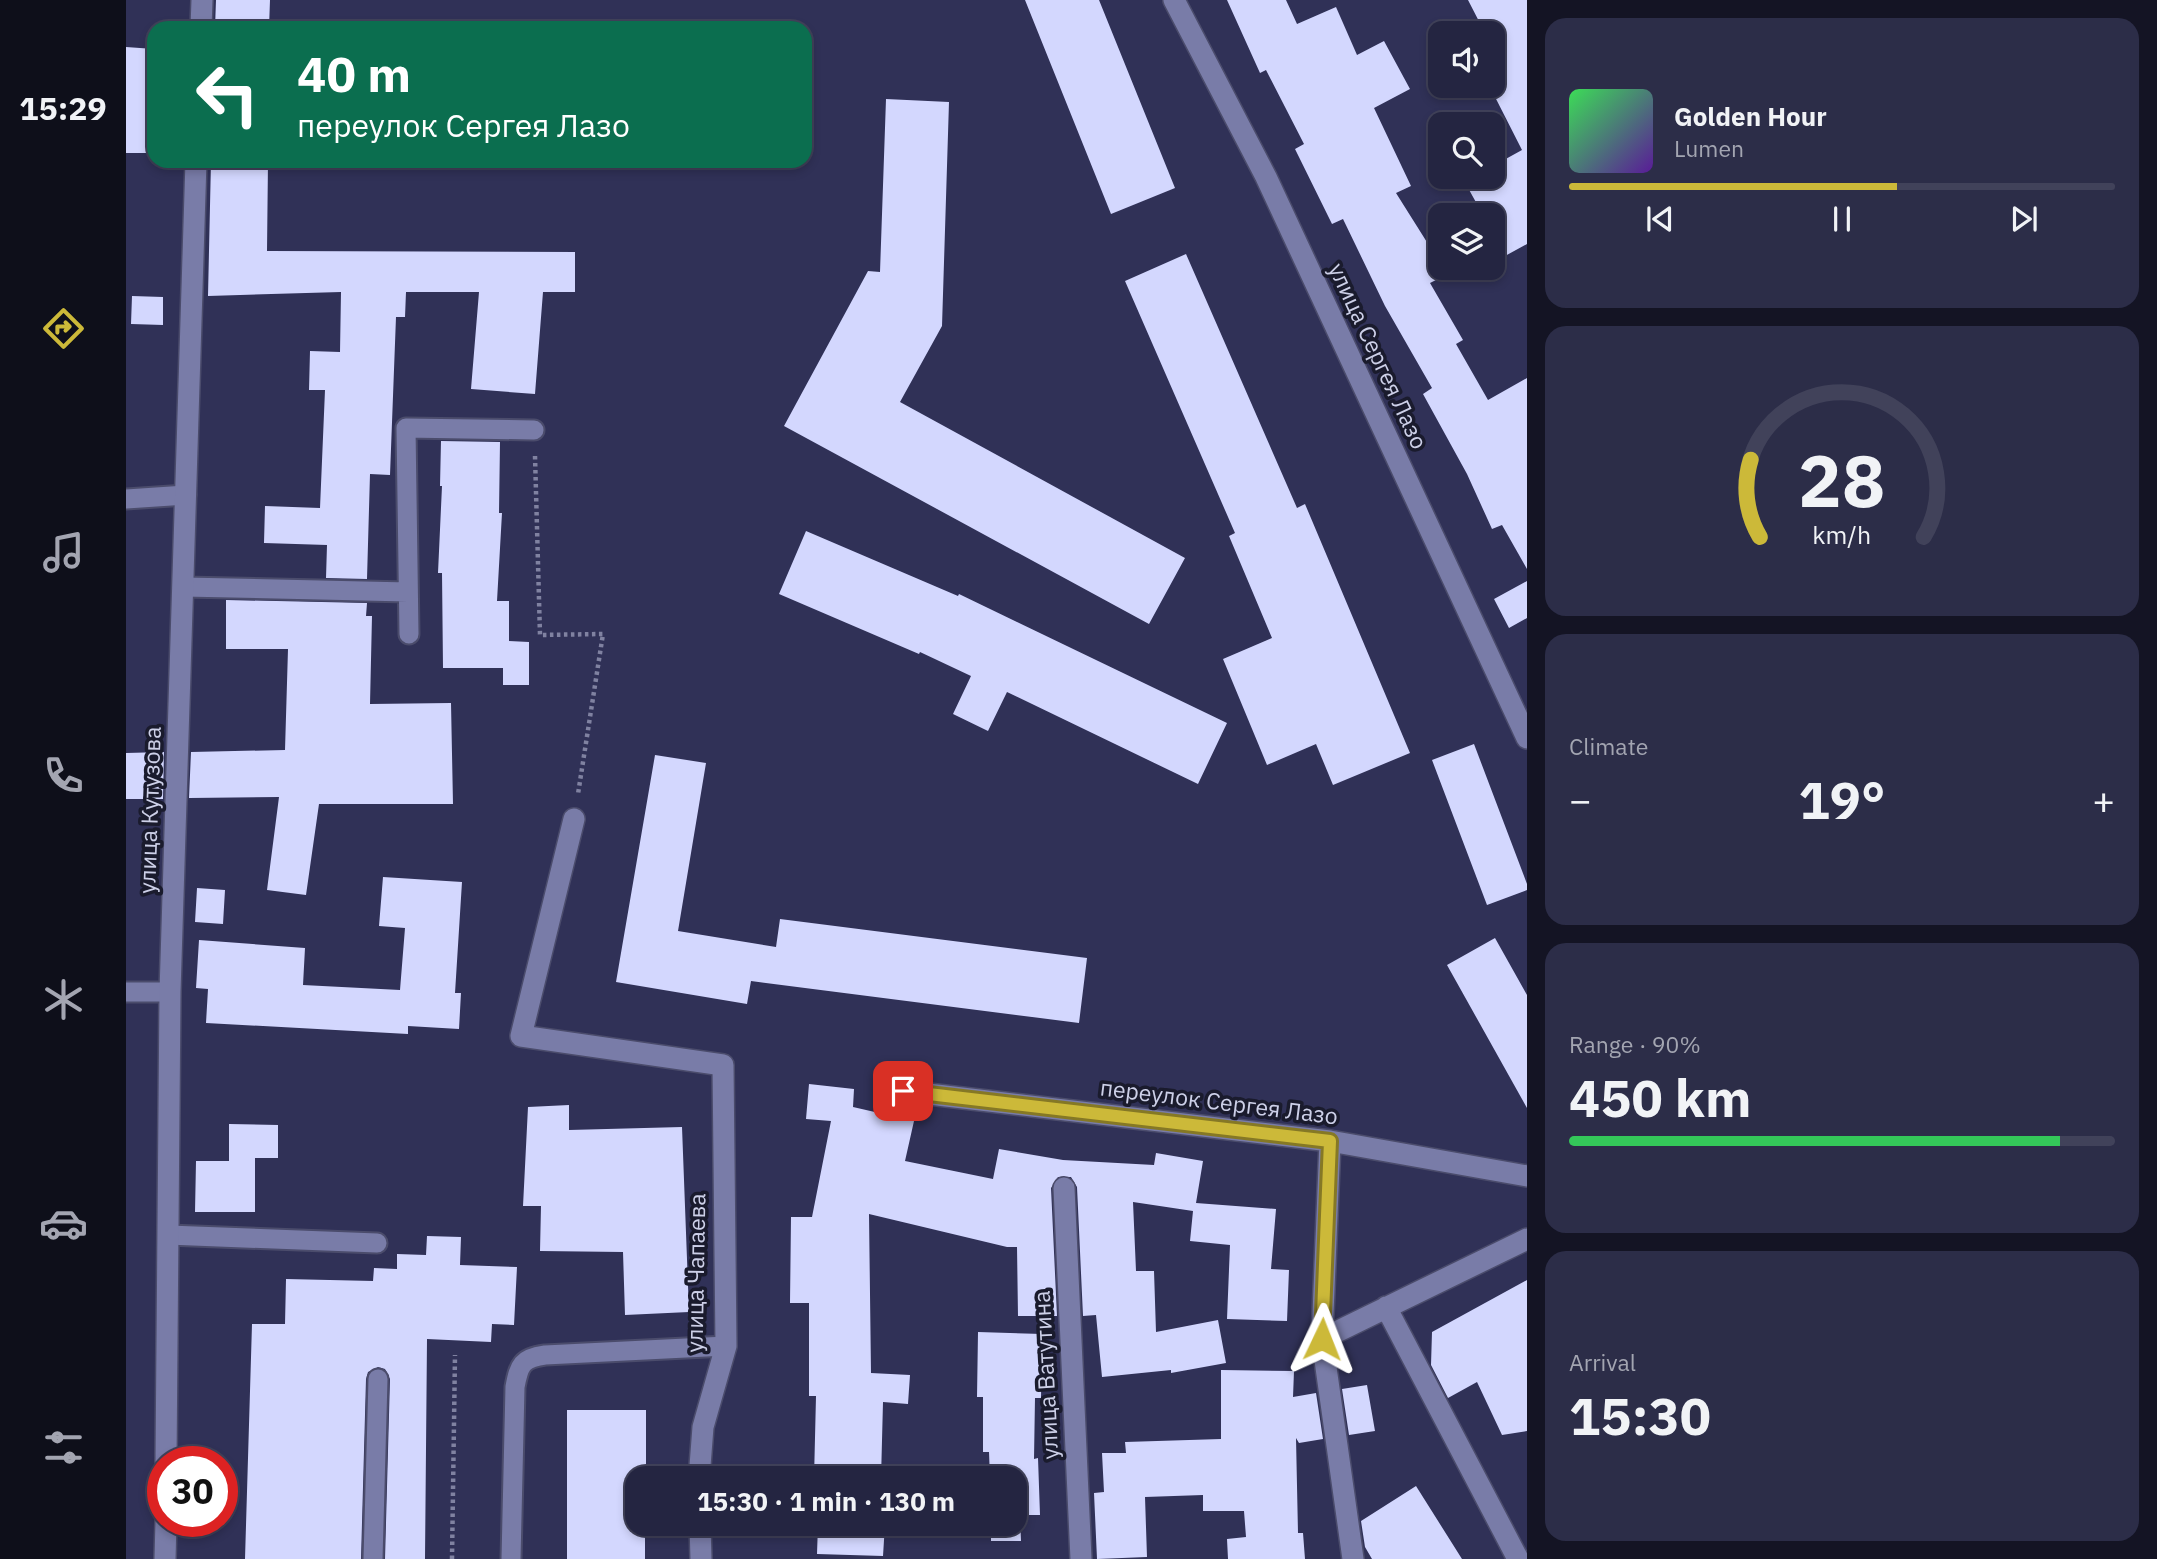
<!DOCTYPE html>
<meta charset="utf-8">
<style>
body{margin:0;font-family:"IBM Plex Sans",sans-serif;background:#2c2d48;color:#f1f3f6;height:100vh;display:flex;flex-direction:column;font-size:26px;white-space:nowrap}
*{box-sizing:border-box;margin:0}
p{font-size:23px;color:#a3a5b1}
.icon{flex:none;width:38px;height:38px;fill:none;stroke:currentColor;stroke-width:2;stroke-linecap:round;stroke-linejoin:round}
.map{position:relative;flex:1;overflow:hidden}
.panel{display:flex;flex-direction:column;gap:18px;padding:18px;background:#141424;width:630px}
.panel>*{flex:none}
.guide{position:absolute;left:21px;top:21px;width:665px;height:147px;border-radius:21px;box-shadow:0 4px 10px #0003,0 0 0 2px #41425a;background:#0b6e4f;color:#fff;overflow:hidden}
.controls{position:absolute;left:1302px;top:21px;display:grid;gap:14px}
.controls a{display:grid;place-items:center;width:77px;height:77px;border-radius:14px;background:#242541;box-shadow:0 4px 10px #0003,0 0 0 2px #41425a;font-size:35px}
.speed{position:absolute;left:21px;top:1446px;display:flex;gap:14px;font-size:35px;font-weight:700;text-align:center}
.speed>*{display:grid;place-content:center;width:91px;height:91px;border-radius:50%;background:#242541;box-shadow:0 4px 10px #0003,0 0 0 2px #41425a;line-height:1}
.speed .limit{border:10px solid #d22;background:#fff;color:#111}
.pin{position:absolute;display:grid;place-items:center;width:60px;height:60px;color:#fff;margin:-30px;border-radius:14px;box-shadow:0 4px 10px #0006}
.me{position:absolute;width:77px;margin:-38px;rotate:2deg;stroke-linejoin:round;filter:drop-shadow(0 0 5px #0008)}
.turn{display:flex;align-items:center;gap:24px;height:147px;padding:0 35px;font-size:32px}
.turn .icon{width:91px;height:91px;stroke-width:2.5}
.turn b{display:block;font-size:49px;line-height:60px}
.big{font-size:52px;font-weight:700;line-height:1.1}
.panel .card{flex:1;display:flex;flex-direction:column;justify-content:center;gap:10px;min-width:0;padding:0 24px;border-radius:21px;background:#2c2d48}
.panel .dial{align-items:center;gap:0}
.dial svg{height:182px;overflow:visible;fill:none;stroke:#41425a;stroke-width:7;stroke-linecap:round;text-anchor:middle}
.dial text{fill:#f1f3f6;stroke:none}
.song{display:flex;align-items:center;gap:21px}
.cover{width:84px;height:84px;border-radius:10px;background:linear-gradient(135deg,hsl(130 70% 55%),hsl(270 70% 35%))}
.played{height:7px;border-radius:4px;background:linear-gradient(90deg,#ccb939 60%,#41425a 60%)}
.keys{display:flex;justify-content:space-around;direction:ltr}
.heat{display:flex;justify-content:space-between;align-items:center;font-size:38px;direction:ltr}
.charge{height:10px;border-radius:5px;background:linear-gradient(90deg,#34c759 90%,#41425a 0)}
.trip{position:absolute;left:499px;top:1466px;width:402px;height:70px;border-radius:21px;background:#242541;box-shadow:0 4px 10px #0003,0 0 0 2px #41425a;font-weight:700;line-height:70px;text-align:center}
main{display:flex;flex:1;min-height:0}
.menu{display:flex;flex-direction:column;width:126px;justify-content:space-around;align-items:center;background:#0e0f1a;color:#a3a5b1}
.menu .icon{width:49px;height:49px}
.menu .current{color:#ccb939}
.menu b{font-size:32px;color:#f1f3f6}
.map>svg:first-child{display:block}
.building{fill:#d3d7fe}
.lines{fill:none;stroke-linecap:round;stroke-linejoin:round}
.lane-casing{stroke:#4b4c6c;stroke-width:23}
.street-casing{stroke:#4b4c6c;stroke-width:24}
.path{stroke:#8082a1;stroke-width:4.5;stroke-dasharray:3.5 3.5;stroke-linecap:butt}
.lane{stroke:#797ca8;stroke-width:19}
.street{stroke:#797ca8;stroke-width:21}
.route-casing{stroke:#857825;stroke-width:18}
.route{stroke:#ccb939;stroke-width:12}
.labels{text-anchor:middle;stroke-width:7;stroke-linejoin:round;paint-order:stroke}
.street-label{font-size:23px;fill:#cdd0e8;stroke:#1a1b2d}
</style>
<main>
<nav class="menu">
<b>15:29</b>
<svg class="icon current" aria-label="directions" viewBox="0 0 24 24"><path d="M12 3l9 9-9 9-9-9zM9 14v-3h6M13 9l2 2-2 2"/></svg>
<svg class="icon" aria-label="music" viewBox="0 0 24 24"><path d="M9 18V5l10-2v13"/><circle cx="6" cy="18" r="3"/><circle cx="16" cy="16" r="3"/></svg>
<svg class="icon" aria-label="phone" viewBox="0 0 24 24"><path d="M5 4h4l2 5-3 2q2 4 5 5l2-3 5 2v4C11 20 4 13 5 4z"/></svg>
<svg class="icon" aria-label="climate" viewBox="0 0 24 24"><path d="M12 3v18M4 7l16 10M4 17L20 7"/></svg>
<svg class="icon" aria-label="car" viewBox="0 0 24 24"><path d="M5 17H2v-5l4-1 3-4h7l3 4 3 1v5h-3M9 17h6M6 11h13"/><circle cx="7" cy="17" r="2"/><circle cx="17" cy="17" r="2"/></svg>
<svg class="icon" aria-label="filters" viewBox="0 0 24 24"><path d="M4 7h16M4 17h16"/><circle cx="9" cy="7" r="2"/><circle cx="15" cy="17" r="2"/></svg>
</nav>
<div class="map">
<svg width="1401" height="1559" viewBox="0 0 1401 1559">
<rect width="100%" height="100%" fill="#303157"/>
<!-- building -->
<path class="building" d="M90 0H144L143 28H89Z
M899 0H973L1049 188 985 214Z
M1101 0H1160L1171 24 1210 7 1231 55 1258 41 1284 89 1248 108 1285 186 1270 193 1304 247 1314 242V278L1304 283 1337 340 1330 344 1362 400 1401 378V569L1376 525 1366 529 1341 474 1297 394 1306 388 1259 306 1217 219 1206 224 1169 149 1178 144 1140 70 1134 73Z
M1342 0H1401V244L1379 256 1367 233V215H1357L1336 177H1367V166L1396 150 1367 93V33H1359Z
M0 47 28 49 22 153H0Z
M760 99 823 102 816 326 774 402 1059 558 1023 624 658 426 742 271 754 272Z
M85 161H142L141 251 449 252V292H417L409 394 345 389 353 292H280L279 317H270L264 475 244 474 241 579 200 578 201 545 138 543 139 506 194 508 199 390H183L184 351 214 352 215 292 82 296Z
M1060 254 1171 508 1179 504 1284 753 1207 785 1190 744 1141 765 1097 659 1146 638 1103 536 1109 533 999 281Z
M6 296 37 297V325L5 324Z
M315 441 374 442 373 513H376L371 601H383V641L403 642V685H377V668H317L316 573H312L316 486H314Z
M680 531 832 596 833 594 1101 723 1072 784 881 692 862 731 827 714 845 676 794 652 793 654 653 594Z
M1401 581V618L1383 628 1368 599Z
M100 600 241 603 240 616H246L244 704 325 703 327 804H193L180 895 141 890 153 797 63 798 65 752 159 750 162 649H100Z
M1348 744 1401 884V890L1361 905 1306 760Z
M38 752 37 799H0V753Z
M529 755 580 763 552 931 650 947 654 919 961 958 953 1023 625 981 621 1004 490 982Z
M257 877 336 882 329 993H335L333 1029 282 1026V1034L80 1023 82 989 70 988 73 940 179 948 177 985 274 990 279 928 253 926Z
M71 888 99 890 97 924 69 922Z
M1369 938 1401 995V1108L1321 965Z
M683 1084 728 1089 727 1107 788 1121 779 1161 867 1179 873 1149 937 1160 1028 1165 1030 1153 1077 1161 1070 1203 1150 1209 1145 1269 1163 1270 1161 1321 1101 1319 1104 1245 1064 1241 1067 1211 1007 1202 1010 1271H1028L1030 1332 1092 1320 1100 1363 1045 1373V1370L976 1377 970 1315 957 1316 951 1187 945 1177H932L925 1188 931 1316H892L891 1247H881L743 1214 745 1373 784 1375 782 1404 757 1402 755 1479H688L690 1396H683V1303H664L665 1217H686L705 1121 680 1119Z
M443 1105V1130L556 1127 563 1312 499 1315 497 1252 414 1251 415 1206H397L402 1107Z
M103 1124 152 1125V1158H129V1212H69L70 1161H103Z
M301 1236 335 1237 334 1265 391 1267 388 1325 366 1324 365 1342 301 1339 299 1559H259L264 1379 259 1369 252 1367 242 1372 240 1379 235 1559H119L126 1324H159L160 1279 247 1281 248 1268 271 1269V1254L300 1255Z
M1401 1280V1431L1376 1435 1351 1382 1322 1398 1305 1365 1306 1332Z
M852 1332 916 1334 915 1398H909L908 1459 912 1458 914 1515H894L895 1541H865V1524H889V1479H864L863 1452H857V1397H851Z
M1095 1370 1168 1371 1167 1397 1190 1393 1197 1439 1173 1443 1170 1438 1172 1533H1177L1179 1559H1102L1101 1539 1120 1537 1118 1511H1077V1495L1019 1497 1021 1557 971 1559 968 1493 978 1492 976 1453H1000L999 1442 1095 1439Z
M1241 1385 1249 1431 1223 1435 1216 1389Z
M441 1410H520V1475H518V1479H511V1524H519V1559H441Z
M1290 1486 1336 1559H1246L1239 1547 1235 1521Z
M692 1524H759L757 1556 691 1554Z"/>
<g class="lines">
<!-- lane casing -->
<g class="lane-casing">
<path id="lane" d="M0 499 60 495
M58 587 282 592
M283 634 280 428 408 430
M0 992H44
M42 1235 251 1243
M247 1559 252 1379
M385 1559 389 1387C393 1365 396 1358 419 1355L600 1346"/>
</g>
<!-- street casing -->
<g class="street-casing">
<path id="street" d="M1048 0 1140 177 1401 738
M75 28 76 0
M448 819 395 1036 597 1065 600 1346 577 1427 573 1479
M777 1091 1204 1141 1401 1176
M1204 1141 1196 1339 1227 1559
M938 1188 955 1559
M1260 1307 1392 1559
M1196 1339 1401 1239
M40 1461 44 992 70 161
M574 1524 575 1559
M39 1559 40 1521"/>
</g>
<!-- path -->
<path class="path" d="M409 456 414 635 477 634 452 794
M326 1559 329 1355"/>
<!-- lane -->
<use href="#lane" class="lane"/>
<!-- street -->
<use href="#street" class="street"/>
</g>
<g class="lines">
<!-- route casing -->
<g class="route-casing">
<path id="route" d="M777 1091 1204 1141 1196 1339"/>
</g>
<!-- route -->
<use href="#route" class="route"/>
</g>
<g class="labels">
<!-- street labels -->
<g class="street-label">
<text transform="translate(1252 356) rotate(65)" y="8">улица Сергея Лазо</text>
<text transform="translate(24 810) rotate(-88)" y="8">улица Кутузова</text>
<text transform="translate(1093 1102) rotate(7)" y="8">переулок Сергея Лазо</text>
<text transform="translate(570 1273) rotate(-89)" y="8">улица Чапаева</text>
<text transform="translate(920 1375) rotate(-93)" y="8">улица Ватутина</text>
</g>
</g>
</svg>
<div class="controls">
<a><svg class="icon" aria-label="sound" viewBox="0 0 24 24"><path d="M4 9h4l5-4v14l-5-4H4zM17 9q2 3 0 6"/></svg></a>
<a><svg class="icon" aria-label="search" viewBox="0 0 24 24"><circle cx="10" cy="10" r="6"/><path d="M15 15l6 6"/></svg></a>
<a><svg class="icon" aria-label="layers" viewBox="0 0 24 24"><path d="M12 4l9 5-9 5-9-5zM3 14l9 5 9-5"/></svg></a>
</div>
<div class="speed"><div class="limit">30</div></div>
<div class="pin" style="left:777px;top:1091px;background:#d93025"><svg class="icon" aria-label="arrive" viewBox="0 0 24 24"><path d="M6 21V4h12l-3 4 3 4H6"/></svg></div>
<svg class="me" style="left:1196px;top:1339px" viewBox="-20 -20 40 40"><path d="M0-17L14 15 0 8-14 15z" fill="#ccb939" stroke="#fff" stroke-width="4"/></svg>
<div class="trip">15:30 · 1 min · 130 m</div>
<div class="guide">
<div class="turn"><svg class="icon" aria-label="left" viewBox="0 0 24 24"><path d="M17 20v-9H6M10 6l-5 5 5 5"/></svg><div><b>40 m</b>переулок Сергея Лазо</div></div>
</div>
</div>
<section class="panel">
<div class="card">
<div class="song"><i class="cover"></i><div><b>Golden Hour</b><p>Lumen</p></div></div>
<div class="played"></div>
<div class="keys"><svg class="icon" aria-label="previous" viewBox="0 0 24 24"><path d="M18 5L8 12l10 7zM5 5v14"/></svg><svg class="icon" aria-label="pause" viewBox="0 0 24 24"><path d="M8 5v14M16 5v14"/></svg><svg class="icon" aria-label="next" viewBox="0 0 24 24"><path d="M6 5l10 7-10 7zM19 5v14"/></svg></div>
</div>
<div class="card dial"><svg viewBox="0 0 100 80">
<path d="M14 69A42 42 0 1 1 86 69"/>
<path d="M14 69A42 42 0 0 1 10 35" stroke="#ccb939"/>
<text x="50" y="56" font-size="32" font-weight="700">28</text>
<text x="50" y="72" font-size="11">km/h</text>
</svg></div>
<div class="card"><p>Climate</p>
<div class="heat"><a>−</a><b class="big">19°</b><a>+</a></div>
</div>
<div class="card"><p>Range · 90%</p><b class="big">450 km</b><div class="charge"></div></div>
<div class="card"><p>Arrival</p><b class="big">15:30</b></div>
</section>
</main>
